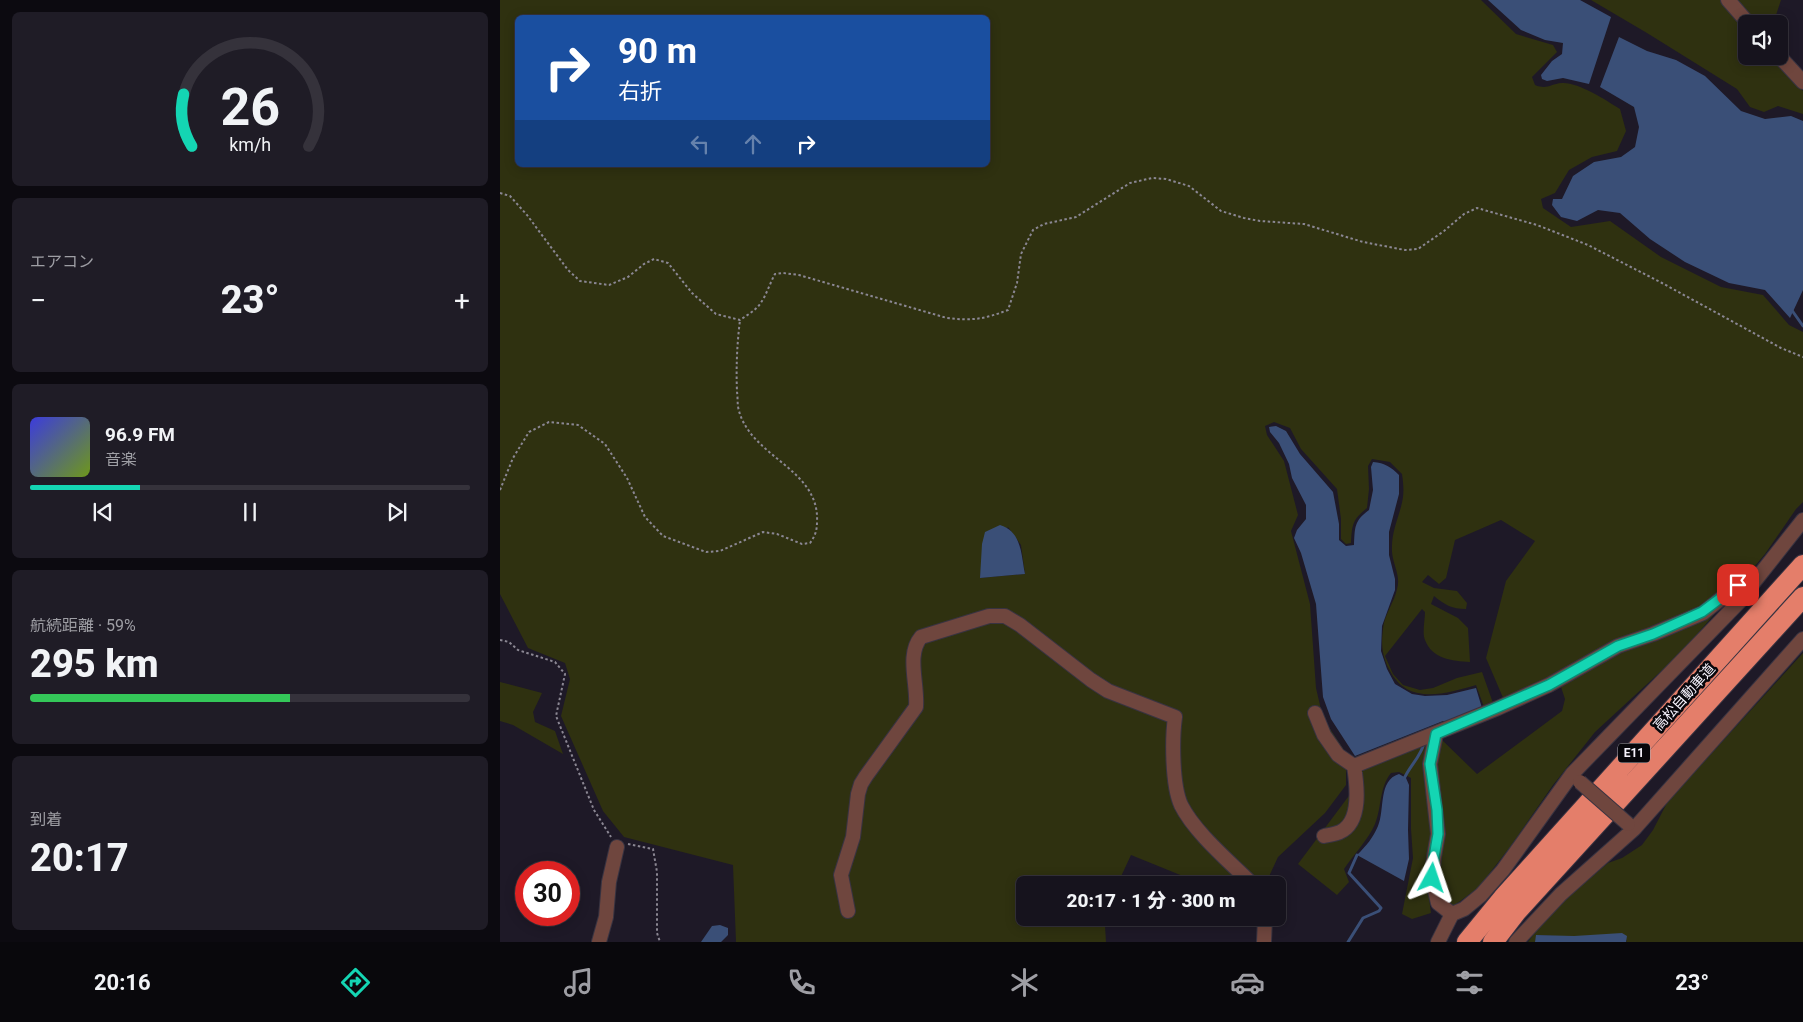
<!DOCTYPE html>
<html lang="ja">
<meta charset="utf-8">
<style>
body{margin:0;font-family:Roboto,"Noto Sans JP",sans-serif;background:#1f1c26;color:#f1f3f6;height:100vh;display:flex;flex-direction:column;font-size:19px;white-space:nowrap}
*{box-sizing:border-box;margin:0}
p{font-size:16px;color:#9e9ea4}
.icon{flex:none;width:28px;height:28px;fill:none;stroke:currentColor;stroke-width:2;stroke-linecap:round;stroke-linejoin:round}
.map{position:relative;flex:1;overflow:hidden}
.side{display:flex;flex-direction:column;gap:12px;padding:12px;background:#0c0a10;width:500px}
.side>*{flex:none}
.top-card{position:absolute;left:15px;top:15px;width:475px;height:152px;border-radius:8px;box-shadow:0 2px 12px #0003,0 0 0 1px #35323b;background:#1a4fa0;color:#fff;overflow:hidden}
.buttons{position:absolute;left:1238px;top:15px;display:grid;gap:10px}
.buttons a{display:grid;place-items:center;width:50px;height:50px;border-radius:8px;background:#16131d;box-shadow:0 2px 12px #0003,0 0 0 1px #35323b;font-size:25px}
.speed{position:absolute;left:15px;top:861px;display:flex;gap:10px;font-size:25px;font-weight:700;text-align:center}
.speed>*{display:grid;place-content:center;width:65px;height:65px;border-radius:50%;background:#16131d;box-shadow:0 2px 12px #0003,0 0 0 1px #35323b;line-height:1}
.speed .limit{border:8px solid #d22;background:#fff;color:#111}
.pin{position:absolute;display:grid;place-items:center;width:42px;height:42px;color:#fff;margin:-21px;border-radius:10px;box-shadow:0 2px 8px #0006}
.me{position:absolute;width:55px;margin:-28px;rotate:5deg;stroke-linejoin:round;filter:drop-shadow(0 0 4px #0008)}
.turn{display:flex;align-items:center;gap:18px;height:105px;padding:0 20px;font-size:22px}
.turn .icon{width:65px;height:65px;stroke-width:2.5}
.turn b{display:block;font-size:35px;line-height:42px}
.lanes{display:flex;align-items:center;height:48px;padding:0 20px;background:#0003;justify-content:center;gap:25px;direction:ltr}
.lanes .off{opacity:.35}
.big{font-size:38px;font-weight:800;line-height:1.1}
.side .card{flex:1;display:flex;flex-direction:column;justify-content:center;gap:8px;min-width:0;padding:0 18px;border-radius:8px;background:#1f1c26}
.side .dial{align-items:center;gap:0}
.dial svg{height:130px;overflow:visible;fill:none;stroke:#35323b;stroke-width:7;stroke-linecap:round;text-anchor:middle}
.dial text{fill:#f1f3f6;stroke:none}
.song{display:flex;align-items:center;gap:15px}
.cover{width:60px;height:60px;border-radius:8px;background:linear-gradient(135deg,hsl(240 70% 55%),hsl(80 70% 35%))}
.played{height:5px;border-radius:2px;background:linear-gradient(90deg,#14d5b3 25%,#35323b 25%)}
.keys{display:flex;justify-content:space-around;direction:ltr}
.heat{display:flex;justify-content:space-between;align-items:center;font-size:28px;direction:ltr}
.charge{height:8px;border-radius:4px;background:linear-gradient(90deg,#34c759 59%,#35323b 0)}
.trip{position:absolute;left:516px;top:876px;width:270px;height:50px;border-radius:8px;background:#16131d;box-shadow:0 2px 12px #0003,0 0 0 1px #35323b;font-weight:800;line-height:50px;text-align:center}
.tab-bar{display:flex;height:80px;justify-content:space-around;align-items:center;background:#09080c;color:#9e9ea4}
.tab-bar .icon{width:35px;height:35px}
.tab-bar .current{color:#14d5b3}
.tab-bar b{font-size:22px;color:#f1f3f6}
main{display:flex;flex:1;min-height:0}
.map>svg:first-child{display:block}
.green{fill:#2f3110;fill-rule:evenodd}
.water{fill:#3a4f77}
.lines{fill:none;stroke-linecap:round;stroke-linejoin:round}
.stream{stroke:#3a4f77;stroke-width:3}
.minor-casing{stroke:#383341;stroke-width:16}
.highway-casing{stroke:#383341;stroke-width:22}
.path{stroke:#8b8793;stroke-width:2;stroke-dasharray:2.5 2.5;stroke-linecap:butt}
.minor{stroke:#6f463e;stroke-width:14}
.highway{stroke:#e47e6a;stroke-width:20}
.minor-bridge-casing{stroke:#383341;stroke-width:16;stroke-linecap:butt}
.minor-bridge{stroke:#6f463e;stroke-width:14}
.route-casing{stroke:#0d8a74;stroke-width:12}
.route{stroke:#14d5b3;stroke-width:9}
.labels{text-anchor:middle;stroke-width:5;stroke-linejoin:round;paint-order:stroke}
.shield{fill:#07060b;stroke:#aeacb4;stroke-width:1}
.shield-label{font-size:12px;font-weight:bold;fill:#f6f3fd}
.street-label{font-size:14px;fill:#f6f3fd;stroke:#07060b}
</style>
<main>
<section class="side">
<div class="card dial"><svg viewBox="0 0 100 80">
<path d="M14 69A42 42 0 1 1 86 69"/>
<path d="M14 69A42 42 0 0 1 9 37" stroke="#14d5b3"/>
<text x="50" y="56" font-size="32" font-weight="700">26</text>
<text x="50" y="72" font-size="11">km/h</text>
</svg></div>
<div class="card"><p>エアコン</p>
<div class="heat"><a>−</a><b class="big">23°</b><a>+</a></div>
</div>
<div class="card">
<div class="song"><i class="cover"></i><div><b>96.9 FM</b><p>音楽</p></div></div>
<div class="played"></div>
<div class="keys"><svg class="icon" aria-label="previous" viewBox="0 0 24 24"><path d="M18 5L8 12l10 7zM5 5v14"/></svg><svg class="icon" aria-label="pause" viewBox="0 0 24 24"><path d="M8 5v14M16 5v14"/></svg><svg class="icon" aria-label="next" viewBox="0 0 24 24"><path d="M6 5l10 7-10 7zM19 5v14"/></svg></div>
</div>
<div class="card"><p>航続距離 · 59%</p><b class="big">295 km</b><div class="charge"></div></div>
<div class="card"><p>到着</p><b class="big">20:17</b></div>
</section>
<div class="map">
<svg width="1303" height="942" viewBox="0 0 1303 942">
<rect width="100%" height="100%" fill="#1e1927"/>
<!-- green -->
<path class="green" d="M0 0H981L1016 34 1053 45 1057 52 1032 77 1035 85C1047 90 1050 84 1062 83 1078 82 1106 100 1120 109L1126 131 1117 151 1092 157 1069 170 1055 193 1041 199 1043 208 1071 227 1110 221 1161 257 1221 287 1263 295 1289 325 1303 332V502L1296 509 1265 554 1184 650 1095 732 1053 785 1010 847 978 888 952 907 942 900 938 857 944 832 937 761 941 739 977 774 1062 711 1065 699 1057 675 1004 700 986 658 1006 581 1035 541 1001 520 955 540 946 578 939 584 928 575 922 582 934 588 957 591 967 603 966 609C952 609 945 605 934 596L931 604 958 618 968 628 970 662C952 661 932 659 925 640 922 633 925 620 925 612L922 609 885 656 893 674 903 685 920 690 933 688 957 678 982 672 993 703 984 707 976 685C945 694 907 706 889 669 882 655 881 645 883 629 884 615 894 603 897 589 901 576 893 565 892 552 891 529 900 517 903 497 904 489 903 481 902 474L890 462 872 459 868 466 869 489 867 508C852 520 852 525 851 543L846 544 841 539V519L837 489 801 449 790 428 774 422 765 426 767 435 784 461 798 515 791 531 810 604 816 688 823 718 846 753V785L825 813 778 857 765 885H705L631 855 617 885H525V918H608L605 926 606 942H236L233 865 124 837 103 811 61 716 70 679 65 663 28 648 0 594ZM18 18H488V165H18ZM508 527 521 545 525 574 480 578 482 565Z
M1091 0H1281L1273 24H1246V56H1272V60L1303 91V114L1278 106 1264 112 1250 107 1237 89 1147 33Z
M1303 653V942H1126L1127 940 1037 935 1035 942H1028L1039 927 1058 905 1108 863 1122 858 1142 845 1153 830 1168 801Z
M0 682 42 693 33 712 35 722 55 731 63 754 13 725 0 721Z
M931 741 934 830 926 876 931 913 912 919 902 914 913 858 911 829V778L899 772 891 773C879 788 882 807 875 824 868 840 854 854 844 869L849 882 837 895 798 864 857 785 859 768Z"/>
<!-- water -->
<path class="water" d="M988 0H1080L1111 17 1089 84 1063 78 1047 81 1042 79 1041 75 1052 61 1062 54 1063 43 1045 40 1021 30Z
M1119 37 1147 51 1176 60 1205 76 1241 111 1265 119 1291 116 1303 121V290L1290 318 1265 290 1229 283 1185 262 1150 239 1120 213 1098 210 1077 221 1061 217 1052 205 1053 199H1062L1073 176 1094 162 1121 157 1135 147 1139 127 1134 107 1100 87Z
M776 426 786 431 800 454 833 492 839 524V540L846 546 854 545C855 527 854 521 869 510L873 490 871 467 873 462C885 463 891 467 899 475V494L889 532V555L895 579V590L882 626 881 651 887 669 895 684 912 694 925 696 947 695 976 688 982 708 949 722 943 721 855 756 831 719 823 697 816 604 801 553 794 538 797 530 806 519V505L792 478 789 464 779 443 770 432 769 427Z
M500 525C522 532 521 554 525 574L480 578 482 544 485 532Z
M899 774 906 778 909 785 908 830 909 859 904 881 857 855C866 846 873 838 878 826 885 810 878 780 899 774Z
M220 925 228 928V935L221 942H201L212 926Z
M1122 933 1127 936 1126 942H1035L1036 935 1074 936Z"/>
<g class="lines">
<!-- stream -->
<path class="stream" d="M1291 309 1303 326
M903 781C909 766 921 757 924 743
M848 942 863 918 879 911 881 908 849 873 857 855"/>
<!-- minor casing -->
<g class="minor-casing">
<path id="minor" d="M1228 0 1249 24
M1279 56 1303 82
M815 713 824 735 838 755 854 766
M936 734 930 764 938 834 934 857 932 878 938 903 952 914
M854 766 998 708 1049 685 1118 646 1153 634 1203 613 1238 585 1254 582
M824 836C829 835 836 834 840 832 862 822 857 785 854 766
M348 911 341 875 353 837 358 794 361 784 366 776 416 707C418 684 406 655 421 637L489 616H505L520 625 591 680 608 691 675 717C672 739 672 785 681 805 695 833 730 862 753 885
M99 942 106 917 109 882 117 847
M764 942 765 918
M938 942 952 914 964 909 981 895 1003 870 1072 774 1244 597 1254 582 1303 520
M1016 942 1061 894 1134 829 1303 639"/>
</g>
<!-- highway casing -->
<g class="highway-casing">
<path id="highway" d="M967 942 1003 898 1303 565
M993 942 1017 911 1303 597"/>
</g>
<!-- path -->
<path class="path" d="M0 193 10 196 27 215 68 270 80 281 109 285 128 277 144 264 154 259 168 263 192 293 216 314 240 320C247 315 255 311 260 304 266 296 270 283 275 274L283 273 299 275 447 318C472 321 485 319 508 310L517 283 521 254 533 230 544 224 576 217 630 183 652 178 666 179 689 186 721 211 744 218 760 221 804 224 863 242 905 250 918 249 944 231 964 214 977 208 1037 225 1088 245 1162 283 1281 348 1303 357
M0 490 13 458 29 432 49 422 78 425 105 444 127 478 145 517 163 536 206 552 220 551 263 532 277 534 302 544 310 543C315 536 317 531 317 522 320 469 252 458 239 411 237 405 238 398 237 392 236 367 237 344 240 320
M0 640 9 642 18 650 55 662 65 674 56 716 94 810 111 837
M128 844 153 849 157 872V933L160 942"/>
<!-- minor -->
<use href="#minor" class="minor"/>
<!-- highway -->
<use href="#highway" class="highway"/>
<!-- minor-bridge casing -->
<g class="minor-bridge-casing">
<path id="minor-bridge" d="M1080 782 1128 824"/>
</g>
<!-- minor-bridge -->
<use href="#minor-bridge" class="minor-bridge"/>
</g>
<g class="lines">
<!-- route casing -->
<g class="route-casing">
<path id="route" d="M932 878 934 857 938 834 937 810 930 764 936 734 1049 685 1118 646 1153 634 1202 612 1238 585"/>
</g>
<!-- route -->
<use href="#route" class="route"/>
</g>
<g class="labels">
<!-- shield labels -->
<rect class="shield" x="1118" y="743.5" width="32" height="19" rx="4"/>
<g class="shield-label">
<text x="1134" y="757">E11</text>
</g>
<!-- street labels -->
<g class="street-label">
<text transform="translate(1184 697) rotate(-48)" y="5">高松自動車道</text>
</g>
</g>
</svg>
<div class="buttons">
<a><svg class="icon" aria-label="sound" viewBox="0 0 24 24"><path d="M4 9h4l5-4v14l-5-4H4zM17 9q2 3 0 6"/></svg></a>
</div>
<div class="speed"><div class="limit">30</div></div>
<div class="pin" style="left:1238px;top:585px;background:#d93025"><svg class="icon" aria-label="arrive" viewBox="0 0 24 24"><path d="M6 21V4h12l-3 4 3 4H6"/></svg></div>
<svg class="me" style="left:932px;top:878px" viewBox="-20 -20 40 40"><path d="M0-17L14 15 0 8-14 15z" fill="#14d5b3" stroke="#fff" stroke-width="4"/></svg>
<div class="trip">20:17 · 1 分 · 300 m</div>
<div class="top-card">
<div class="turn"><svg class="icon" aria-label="right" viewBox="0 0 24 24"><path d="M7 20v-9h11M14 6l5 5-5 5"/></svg><div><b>90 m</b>右折</div></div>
<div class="lanes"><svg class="icon off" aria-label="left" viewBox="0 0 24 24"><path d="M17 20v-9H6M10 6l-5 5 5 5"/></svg><svg class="icon off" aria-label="ahead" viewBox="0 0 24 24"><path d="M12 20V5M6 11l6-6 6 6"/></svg><svg class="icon" aria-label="right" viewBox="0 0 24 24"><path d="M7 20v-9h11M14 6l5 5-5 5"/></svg></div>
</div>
</div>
</main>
<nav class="tab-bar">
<b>20:16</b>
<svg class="icon current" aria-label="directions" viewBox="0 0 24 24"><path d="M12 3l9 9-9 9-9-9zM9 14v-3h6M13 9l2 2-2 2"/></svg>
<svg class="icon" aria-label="music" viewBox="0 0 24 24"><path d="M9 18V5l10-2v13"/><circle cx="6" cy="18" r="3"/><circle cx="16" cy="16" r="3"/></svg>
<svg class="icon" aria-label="phone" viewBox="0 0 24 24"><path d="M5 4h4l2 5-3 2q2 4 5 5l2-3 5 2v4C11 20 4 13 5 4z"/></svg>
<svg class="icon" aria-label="climate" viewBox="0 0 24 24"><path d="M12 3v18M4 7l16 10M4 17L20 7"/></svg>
<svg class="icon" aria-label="car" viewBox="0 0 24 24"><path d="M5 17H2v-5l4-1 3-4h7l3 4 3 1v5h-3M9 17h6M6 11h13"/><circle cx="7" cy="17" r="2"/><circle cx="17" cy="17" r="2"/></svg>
<svg class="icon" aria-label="filters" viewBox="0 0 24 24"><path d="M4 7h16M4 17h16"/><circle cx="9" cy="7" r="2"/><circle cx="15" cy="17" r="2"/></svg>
<b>23°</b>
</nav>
